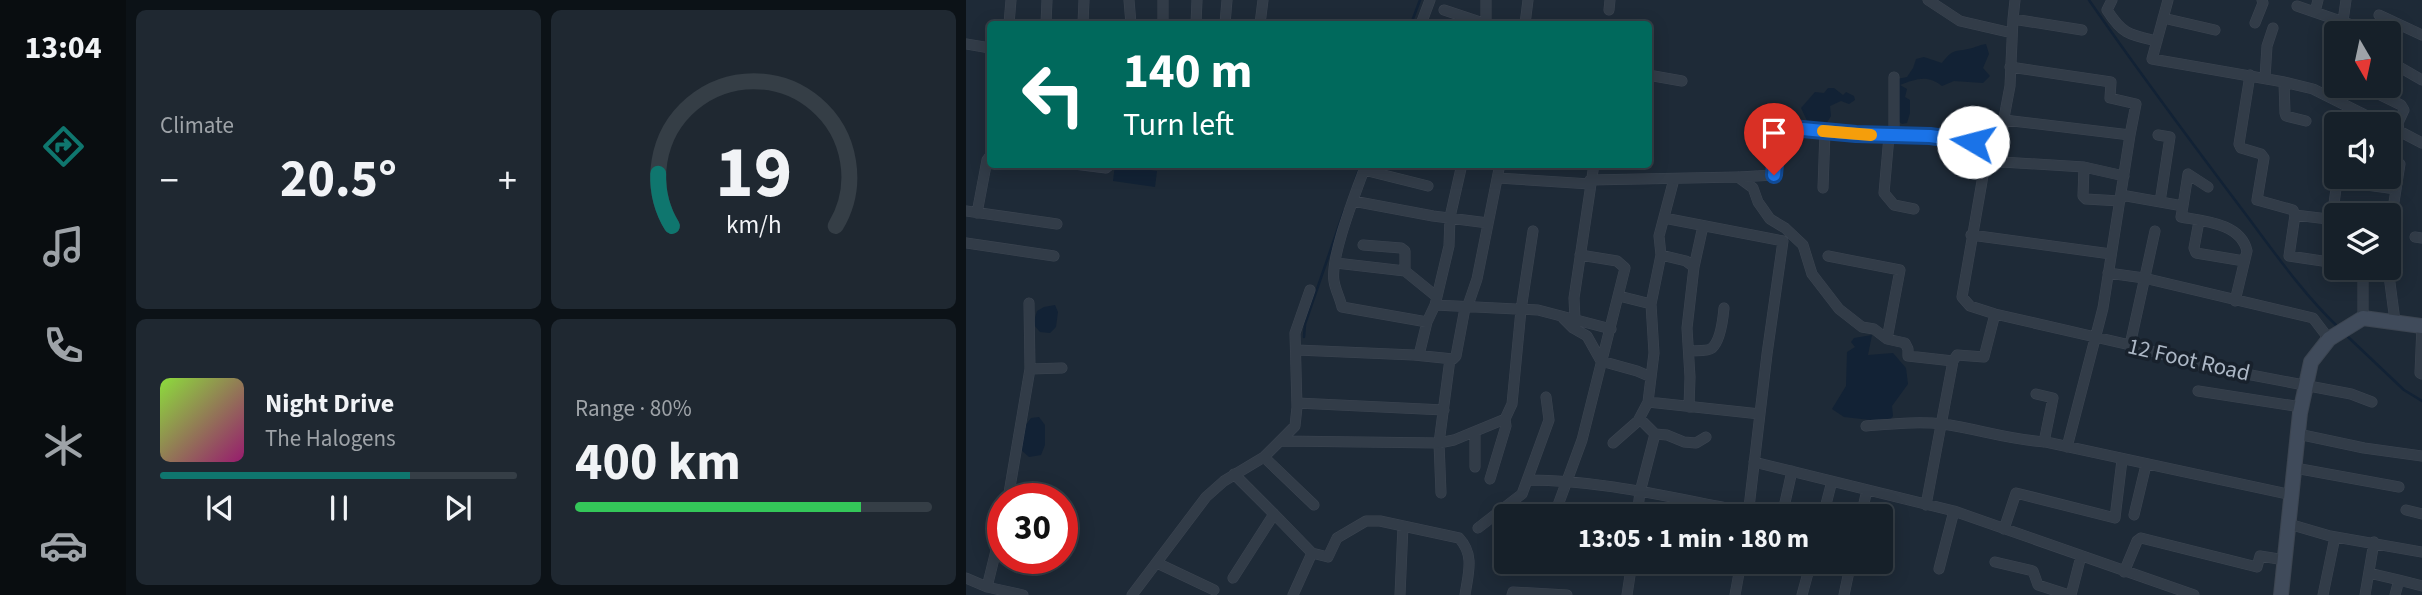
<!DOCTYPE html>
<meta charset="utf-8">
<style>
body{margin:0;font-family:"Source Sans 3",sans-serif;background:#1f2831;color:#f1f3f6;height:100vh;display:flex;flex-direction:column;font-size:26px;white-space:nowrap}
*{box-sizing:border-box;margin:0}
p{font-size:23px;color:#9ea3a8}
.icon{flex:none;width:38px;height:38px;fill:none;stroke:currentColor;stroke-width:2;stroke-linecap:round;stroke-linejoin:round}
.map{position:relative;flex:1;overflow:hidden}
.details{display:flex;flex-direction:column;gap:10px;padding:10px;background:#0c1217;width:840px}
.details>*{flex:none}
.hud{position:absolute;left:21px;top:21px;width:665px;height:147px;border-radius:7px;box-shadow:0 4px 18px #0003,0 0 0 2px #353e46;background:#00695c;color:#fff;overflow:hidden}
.needle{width:46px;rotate:171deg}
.buttons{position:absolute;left:1358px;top:21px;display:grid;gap:14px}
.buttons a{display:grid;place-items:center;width:77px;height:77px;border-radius:7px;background:#162029;box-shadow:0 4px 18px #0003,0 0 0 2px #353e46;font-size:35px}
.speed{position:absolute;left:21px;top:483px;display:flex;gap:14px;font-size:35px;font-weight:700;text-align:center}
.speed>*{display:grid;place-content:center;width:91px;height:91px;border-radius:50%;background:#162029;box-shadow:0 4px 18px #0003,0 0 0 2px #353e46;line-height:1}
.speed .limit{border:10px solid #d22;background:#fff;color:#111}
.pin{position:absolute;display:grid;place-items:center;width:60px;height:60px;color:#fff;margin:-72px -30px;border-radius:50% 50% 50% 0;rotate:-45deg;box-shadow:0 0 7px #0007}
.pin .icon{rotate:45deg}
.me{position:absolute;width:77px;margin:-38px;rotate:278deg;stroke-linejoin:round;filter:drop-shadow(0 0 5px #0008)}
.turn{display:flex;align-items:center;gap:24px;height:147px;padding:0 21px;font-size:32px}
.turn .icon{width:91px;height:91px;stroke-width:2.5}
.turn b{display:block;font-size:49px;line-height:60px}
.big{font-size:52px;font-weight:700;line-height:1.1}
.details .card{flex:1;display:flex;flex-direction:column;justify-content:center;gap:10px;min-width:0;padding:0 24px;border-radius:10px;background:#1f2831}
.details .dial{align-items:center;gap:0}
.dial svg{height:182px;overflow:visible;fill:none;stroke:#353e46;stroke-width:7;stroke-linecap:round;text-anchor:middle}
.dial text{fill:#f1f3f6;stroke:none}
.song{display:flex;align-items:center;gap:21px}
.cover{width:84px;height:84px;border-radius:10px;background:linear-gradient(135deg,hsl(90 70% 55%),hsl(320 70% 35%))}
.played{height:7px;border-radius:4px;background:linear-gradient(90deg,#0f766e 70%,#353e46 70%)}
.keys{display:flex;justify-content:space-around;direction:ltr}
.heat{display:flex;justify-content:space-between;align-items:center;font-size:38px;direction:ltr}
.charge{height:10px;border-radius:5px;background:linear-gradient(90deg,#34c759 80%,#353e46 0)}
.details .tiles{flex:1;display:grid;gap:10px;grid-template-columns:repeat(2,1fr)}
.trip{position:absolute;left:528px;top:504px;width:399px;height:70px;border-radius:7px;background:#162029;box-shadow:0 4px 18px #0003,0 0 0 2px #353e46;font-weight:700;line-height:70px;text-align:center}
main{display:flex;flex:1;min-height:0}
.tabs{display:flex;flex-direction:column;width:126px;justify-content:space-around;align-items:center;background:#090d10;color:#9ea3a8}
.tabs .icon{width:49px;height:49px}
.tabs .on{color:#0f766e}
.tabs b{font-size:32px;color:#f1f3f6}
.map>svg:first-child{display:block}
.water{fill:#122235}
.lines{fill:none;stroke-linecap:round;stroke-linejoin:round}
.stream{stroke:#122235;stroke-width:2.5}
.street-casing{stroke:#3c4551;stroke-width:11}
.secondary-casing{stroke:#3c4551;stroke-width:16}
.street{stroke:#323c48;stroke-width:10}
.secondary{stroke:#404b5b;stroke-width:14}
.route-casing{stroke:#114b97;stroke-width:18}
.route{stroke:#1a73e8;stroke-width:12}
.slow{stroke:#f59e0b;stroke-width:12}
.labels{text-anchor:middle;stroke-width:7;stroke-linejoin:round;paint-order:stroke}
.street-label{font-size:23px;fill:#acb7c5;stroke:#18212c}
</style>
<main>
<nav class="tabs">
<b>13:04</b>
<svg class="icon on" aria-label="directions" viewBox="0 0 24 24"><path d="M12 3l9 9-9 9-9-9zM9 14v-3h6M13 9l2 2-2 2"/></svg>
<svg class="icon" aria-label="music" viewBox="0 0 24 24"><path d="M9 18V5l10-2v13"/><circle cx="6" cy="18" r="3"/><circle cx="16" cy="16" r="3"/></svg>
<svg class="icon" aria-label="phone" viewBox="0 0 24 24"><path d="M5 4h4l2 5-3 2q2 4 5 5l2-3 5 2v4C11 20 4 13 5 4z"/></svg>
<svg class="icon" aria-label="climate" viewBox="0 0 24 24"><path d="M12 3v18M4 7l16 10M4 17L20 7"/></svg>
<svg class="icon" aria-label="car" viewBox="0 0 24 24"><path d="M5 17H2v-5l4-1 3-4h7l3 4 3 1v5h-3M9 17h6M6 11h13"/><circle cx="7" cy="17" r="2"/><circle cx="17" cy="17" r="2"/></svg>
</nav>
<section class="details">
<div class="tiles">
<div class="card"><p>Climate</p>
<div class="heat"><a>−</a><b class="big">20.5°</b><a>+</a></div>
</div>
<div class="card dial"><svg viewBox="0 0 100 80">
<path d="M14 69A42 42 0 1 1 86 69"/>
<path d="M14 69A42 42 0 0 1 8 46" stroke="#0f766e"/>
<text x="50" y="56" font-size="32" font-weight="700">19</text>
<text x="50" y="72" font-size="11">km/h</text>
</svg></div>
<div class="card">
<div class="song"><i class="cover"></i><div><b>Night Drive</b><p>The Halogens</p></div></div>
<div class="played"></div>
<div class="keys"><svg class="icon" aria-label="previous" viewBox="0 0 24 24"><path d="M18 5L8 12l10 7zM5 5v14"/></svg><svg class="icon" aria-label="pause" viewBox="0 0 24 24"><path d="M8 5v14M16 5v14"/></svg><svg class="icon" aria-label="next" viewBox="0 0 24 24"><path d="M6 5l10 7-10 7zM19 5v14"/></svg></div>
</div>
<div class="card"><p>Range · 80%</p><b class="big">400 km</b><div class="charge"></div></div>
</div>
</section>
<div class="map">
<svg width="1456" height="595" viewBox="0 0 1456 595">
<rect width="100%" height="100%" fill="#1e2a37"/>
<!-- water -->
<path class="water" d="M1020 44 1023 54 1017 68 1024 76 1017 83 988 81 976 86C962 74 949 79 934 85L941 89 939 97 944 100V113L941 123 936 124 925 115 926 80 941 77 947 68 950 59 958 57 976 63C987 49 987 52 1002 49 1008 48 1013 45 1020 44Z
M862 88H868L877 95 880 92 888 96 889 100 883 104 875 101 864 106 865 116 857 129 843 125 835 108 849 92 858 93Z
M149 165 191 171 189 187 147 181Z
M89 305 92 312 90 327 84 333 74 332 67 324 71 311 78 307Z
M906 335 902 355 927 353 940 368 942 384 926 406 927 416 922 422 878 417 866 409 880 386 881 352 889 347 885 342 888 338Z
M73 417 79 425V445L75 455 63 457 54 449 58 427 65 418Z"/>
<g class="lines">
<!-- stream -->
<path class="stream" d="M1123 0C1172 71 1223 139 1275 208 1306 249 1336 293 1373 328
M445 24 454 0
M389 181 395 164
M1380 335 1438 390 1456 401
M338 337 339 324 378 211"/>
<!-- street casing -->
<g class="street-casing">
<path id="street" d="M163 0 165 24
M962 0 994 21 1046 33
M1049 0 1047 19 1116 30
M1146 0 1141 10C1157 35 1164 35 1191 41
M1202 0 1186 59 1318 82 1319 113 1320 116 1340 121
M1331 6 1383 24 1384 33
M478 10 520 24
M643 10 644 0
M1349 12 1352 0
M1413 15 1456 35
M1197 18 1249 30
M1377 21 1380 0
M1289 23 1297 3 1296 0
M43 24 45 0
M80 24 81 0
M117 24 118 0
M197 24V0
M230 24 231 0
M259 24 261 0
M294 24 297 0
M455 24 464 0
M520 24V0
M559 24 562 0
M0 44 24 48
M1423 61 1456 80
M1044 67 1145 82 1144 98 1170 104 1164 135
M1363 69 1370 73
M682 75 716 81
M1284 75 1273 144 1275 148 1295 154 1298 158 1291 200 1327 210 1329 215 1323 256 1370 263
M928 77V136
M1299 78 1301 46 1307 28
M1318 82 1347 89 1407 119
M1396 86 1435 105 1438 110 1432 123 1433 131 1456 143
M1038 120 1164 135 1137 308 1101 447
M1192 135 1204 137 1194 202
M923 136 918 193 928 205 948 209
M1036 162 1037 123 1044 86 1047 19
M108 164 140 168 145 164
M400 164C391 190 364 256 368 281 369 289 374 298 376 307L461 322 469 305 572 310 645 329
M1118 167 1117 196 1120 199 1154 201
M398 170 462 186
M1158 176 1118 167 1036 162 1019 164 996 297 1004 306 1029 314 1164 345 1233 365 1385 394 1406 402
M773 177 808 175 812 131 815 127 890 134 964 136 1007 143H1036
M532 178 624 184
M624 180 772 177 787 188 792 202 804 219 819 228 837 245 846 274 873 309 896 327 908 329 921 339
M857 188 859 131
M1155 195 1217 206 1215 217C1237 221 1275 223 1281 251L1269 301
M387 201 467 216 522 223
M1217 206 1222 174 1242 187
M0 211 91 224
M11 213 21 160 24 156
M1329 215 1370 220
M698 218 817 241 801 354 782 516
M1366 219 1371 181 1430 189
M1233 221 1228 248 1230 253 1278 261
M1005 235 1145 254
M1449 237 1456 238
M0 243 88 256
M397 245 435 248 439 251V271
M695 255 720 261 728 267 721 328 724 377 723 407
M862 256 934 270 921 339 939 343 942 349V356L987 361
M1423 256 1426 215 1434 164
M370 263 439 271 471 297
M728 267 737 226
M1397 268V318
M1422 268 1429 321
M1142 273 1178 278 1347 318 1363 339
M653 296 685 304
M469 305 483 246 484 217 496 164
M501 308 511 279 534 164
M597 318 607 328 621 336 635 361 671 371 685 377
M609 320 608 298 628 164
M1456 326 1454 373 1456 374
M1164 345 1189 231
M331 350 448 355 487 359 490 356 499 308
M723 351C729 350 741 352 746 348 754 341 757 319 758 308
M453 355 461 322
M64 369 96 368
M1232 391 1335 407
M1070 394 1087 398 1078 442
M682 402 794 414
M331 403 478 410
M674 419 689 434 701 435 718 442 730 443 740 437
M900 426C926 424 952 421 977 424 1012 429 1045 440 1080 442L1326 495
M509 432V467
M1332 434 1398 448 1456 456
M316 441 473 443 488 440 539 419 546 404 555 310 567 231
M647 443 672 421 682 402 688 353 685 304 695 255 693 236 708 179
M298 457 348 505
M788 462 988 511 1228 595
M1329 468 1433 487
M268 474 308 514
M524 479 540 426 539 419
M563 480C637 480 710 499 783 512
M475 493 473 443 484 359
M42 499 64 369 63 303
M960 505 987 361 991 355 1018 357 1029 314
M1440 510 1456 514
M590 511 619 516
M1168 515 1180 465
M588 516 616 440 659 268 651 261 614 255
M671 516 674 492 689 434
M816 516 826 471
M857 516 866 481
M895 516 901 490
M1323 524 1364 536 1456 552
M512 528 556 494 583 420 580 397
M1038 529 1050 493 1149 518 1156 460
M650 562 665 564
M1029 562 1067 571 1072 585 1103 595
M191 563 248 590
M973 569 988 511
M1158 572 1171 541 1175 538 1291 567 1294 556 1319 560
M1403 573 1433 580
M0 578 21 587 57 595
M267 578 308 514 346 553
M21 587 37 522
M166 595 240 497 258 481 298 457 329 426 331 407 329 333 344 290
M327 595 346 553 362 557 371 538 400 521H414L493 538C509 555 502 574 499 595
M434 595 437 526
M546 595 547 592 601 595
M661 595 666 562
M769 595 775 562
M836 595 845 562
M878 595 885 562
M1105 595 1115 556
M1357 595 1369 537
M1399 595 1408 542
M1429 595 1433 580 1456 586"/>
</g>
<!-- secondary casing -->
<g class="secondary-casing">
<path id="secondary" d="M1315 595 1334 413 1345 362 1363 339 1397 318 1456 326"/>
</g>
<!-- street -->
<use href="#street" class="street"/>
<!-- secondary -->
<use href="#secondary" class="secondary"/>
</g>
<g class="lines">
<!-- route casing -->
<g class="route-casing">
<path id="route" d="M808 175 812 131 815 127 890 134 964 136 1007 142"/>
</g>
<!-- route -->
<use href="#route" class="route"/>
<!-- slow -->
<path class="slow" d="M857 131 905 135"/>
</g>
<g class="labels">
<!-- street labels -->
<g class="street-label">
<text transform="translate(1223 359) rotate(13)" y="8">12 Foot Road</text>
</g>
</g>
</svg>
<div class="buttons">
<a><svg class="needle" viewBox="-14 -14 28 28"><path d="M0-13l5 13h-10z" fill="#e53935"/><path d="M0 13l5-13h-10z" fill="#9ea3a8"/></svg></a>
<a><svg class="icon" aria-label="sound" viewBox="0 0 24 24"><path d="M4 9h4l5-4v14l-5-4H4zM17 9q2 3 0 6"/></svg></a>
<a><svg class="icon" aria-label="layers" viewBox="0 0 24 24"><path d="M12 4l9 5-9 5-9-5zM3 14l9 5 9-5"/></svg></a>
</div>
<div class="speed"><div class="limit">30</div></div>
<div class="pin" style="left:808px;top:175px;background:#d93025"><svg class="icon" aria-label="arrive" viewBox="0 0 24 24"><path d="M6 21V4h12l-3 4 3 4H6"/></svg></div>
<svg class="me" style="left:1007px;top:142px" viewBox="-20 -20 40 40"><circle r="19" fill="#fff"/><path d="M0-13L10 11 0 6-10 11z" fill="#1a73e8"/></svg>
<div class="trip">13:05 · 1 min · 180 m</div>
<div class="hud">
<div class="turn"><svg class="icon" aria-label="left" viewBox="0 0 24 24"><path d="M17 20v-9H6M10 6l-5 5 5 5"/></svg><div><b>140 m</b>Turn left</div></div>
</div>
</div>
</main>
